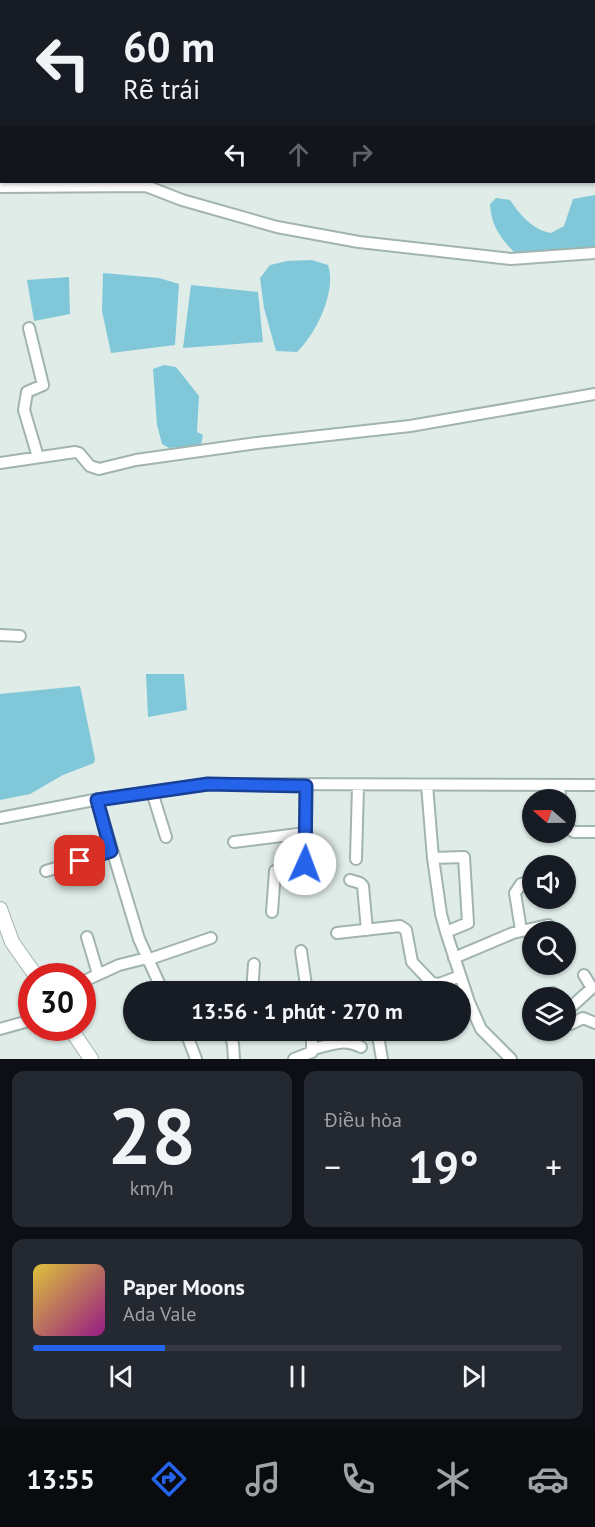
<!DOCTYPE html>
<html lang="vi">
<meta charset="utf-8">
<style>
body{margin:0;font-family:"PT Sans",sans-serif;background:#242831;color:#f1f3f6;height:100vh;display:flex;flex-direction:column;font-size:22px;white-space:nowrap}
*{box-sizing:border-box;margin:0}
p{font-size:20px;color:#9ea1a6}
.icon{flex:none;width:33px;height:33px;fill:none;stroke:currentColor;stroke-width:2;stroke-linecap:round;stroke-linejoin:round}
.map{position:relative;height:1059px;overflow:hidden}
.panel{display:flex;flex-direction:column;gap:12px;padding:12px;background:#0d0f14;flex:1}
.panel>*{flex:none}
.hud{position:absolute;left:0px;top:0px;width:596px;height:183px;box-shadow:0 2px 4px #0004;background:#171b24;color:#f1f3f6;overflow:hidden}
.needle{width:39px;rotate:290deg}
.fabs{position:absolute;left:522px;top:789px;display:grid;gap:12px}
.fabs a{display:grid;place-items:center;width:54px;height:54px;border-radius:50%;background:#171b24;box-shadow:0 2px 4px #0004;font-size:30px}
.speed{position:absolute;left:18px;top:963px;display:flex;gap:12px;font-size:30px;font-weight:700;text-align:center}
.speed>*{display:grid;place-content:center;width:78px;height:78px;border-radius:50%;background:#171b24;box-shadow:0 2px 4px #0004;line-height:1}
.speed .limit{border:9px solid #d22;background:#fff;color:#111}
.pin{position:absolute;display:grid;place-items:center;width:51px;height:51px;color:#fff;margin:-26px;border-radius:12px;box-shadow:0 3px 9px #0006}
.me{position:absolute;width:66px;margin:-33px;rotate:2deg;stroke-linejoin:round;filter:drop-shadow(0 0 4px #0008)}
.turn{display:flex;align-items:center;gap:21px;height:126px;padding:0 24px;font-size:27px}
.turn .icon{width:78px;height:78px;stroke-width:2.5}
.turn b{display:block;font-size:42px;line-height:51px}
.lanes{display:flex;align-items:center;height:57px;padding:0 24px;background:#0003;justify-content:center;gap:30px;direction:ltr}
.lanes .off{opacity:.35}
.big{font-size:45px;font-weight:700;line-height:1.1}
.panel .tile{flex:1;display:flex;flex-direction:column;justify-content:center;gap:9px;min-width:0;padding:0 21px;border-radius:12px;background:#242831}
.panel .dial{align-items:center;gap:0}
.dial b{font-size:78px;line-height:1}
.song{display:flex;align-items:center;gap:18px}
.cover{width:72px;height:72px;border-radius:9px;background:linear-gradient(135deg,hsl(50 70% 55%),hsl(310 70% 35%))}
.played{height:6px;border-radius:3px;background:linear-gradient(90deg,#2563eb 25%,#363941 25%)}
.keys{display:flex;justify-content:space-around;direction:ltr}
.heat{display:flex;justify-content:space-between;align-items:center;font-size:33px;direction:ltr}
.panel .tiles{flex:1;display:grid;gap:12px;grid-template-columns:1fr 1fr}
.tile:last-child{grid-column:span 2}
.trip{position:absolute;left:123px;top:981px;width:348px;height:60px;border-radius:30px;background:#171b24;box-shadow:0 2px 4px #0004;font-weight:700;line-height:60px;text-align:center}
.tab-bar{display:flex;height:96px;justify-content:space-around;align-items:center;background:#090b0e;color:#9ea1a6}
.tab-bar .icon{width:42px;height:42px}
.tab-bar .active{color:#2563eb}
.tab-bar b{font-size:27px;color:#f1f3f6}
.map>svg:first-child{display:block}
.water{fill:#80c8d9}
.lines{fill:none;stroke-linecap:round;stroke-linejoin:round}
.minor-casing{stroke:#a1b4af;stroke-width:14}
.tertiary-casing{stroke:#a1b4af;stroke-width:16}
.minor{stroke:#fff;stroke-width:10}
.tertiary{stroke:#fff;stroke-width:14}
.route-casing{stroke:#184099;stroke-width:15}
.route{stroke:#2563eb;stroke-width:10}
</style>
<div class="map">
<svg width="595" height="1059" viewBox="0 0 595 1059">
<rect width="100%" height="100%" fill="#dfece7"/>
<!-- water -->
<path class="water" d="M595 195V254L520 258C503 241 491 228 490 204L496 198 510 200C520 215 533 230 551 233L564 226 573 199Z
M312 260 328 265C337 291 316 334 297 352L276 351 264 308 260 278 270 265 287 261Z
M103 273 159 278 179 284 175 345 111 353 102 311Z
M69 277 70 314 34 321 27 280Z
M191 285 258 292 263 342 183 348Z
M164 365 176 367 199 396 197 432 203 435 201 445 169 448 162 444 157 425 153 369Z
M146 674H184L187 710 148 717Z
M80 686 95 759 94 763 63 775 30 794 0 800V694Z"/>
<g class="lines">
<!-- minor casing -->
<g class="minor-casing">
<path id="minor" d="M582 2 587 0
M0 76 2 87
M146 186 182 200 277 227 359 242 511 259 595 253
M0 187 146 186V182
M29 328 43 385 27 392 24 410 38 457
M0 463 75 452 79 453 90 466 99 469 136 460 257 443 410 426 595 394
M0 635 20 636
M427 785 433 858 441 914 446 932 469 1002 481 1029 511 1059
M558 785 561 800
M152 792 166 837
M97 800 139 939 163 992
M0 818 94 800 208 784 595 785
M566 827 574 832H595
M234 842 306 833
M433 858 464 857 468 923 446 932
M356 859 358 786
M46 871 112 851
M350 880 360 883 363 886 367 930
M272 912 275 871C287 870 301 873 306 860V786
M521 930 515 893 521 884 532 882
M337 933 400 926 406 930 412 962 432 983 439 984 460 976
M87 937 98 974
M301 951 307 992
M454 958 513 933 548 925
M147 960 211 938
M82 982 119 965 147 958
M252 992 254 964
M553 993 557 998
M570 1008 592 988 584 975
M566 1024H571L583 1018 595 1023
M0 1029 32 1020
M185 1030 196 1059
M229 1030 233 1044 234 1059
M377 1030 382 1059
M313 1049C331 1045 343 1038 361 1047
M294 1059 312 1052V1030"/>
</g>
<!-- tertiary casing -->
<g class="tertiary-casing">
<path id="tertiary" d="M0 909 12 942 36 976
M70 1028 91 1059"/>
</g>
<!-- minor -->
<use href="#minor" class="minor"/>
<!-- tertiary -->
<use href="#tertiary" class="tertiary"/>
</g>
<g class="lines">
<!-- route casing -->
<g class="route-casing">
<path id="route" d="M80 861 111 851 97 800 208 784 306 786 305 864"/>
</g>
<!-- route -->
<use href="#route" class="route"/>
</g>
</svg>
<div class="fabs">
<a><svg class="needle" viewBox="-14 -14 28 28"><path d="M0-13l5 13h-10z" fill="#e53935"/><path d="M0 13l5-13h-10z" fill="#9ea1a6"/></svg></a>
<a><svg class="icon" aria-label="sound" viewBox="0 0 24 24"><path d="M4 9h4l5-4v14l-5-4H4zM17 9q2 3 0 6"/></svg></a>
<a><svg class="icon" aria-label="search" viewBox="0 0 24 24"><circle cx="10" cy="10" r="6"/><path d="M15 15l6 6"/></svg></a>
<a><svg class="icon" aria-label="layers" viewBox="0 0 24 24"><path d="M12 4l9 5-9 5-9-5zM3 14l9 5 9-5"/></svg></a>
</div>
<div class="speed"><div class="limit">30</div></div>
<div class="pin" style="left:80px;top:861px;background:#d93025"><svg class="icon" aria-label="arrive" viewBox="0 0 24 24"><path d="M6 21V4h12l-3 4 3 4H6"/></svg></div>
<svg class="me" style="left:305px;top:864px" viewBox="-20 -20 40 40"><circle r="19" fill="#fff"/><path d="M0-13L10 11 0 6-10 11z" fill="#2563eb"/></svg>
<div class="trip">13:56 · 1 phút · 270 m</div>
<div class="hud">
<div class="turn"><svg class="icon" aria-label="left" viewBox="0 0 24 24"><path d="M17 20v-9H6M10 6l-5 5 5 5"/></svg><div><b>60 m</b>Rẽ trái</div></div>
<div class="lanes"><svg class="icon" aria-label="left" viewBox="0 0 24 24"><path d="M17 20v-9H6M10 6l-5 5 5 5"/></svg><svg class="icon off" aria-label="ahead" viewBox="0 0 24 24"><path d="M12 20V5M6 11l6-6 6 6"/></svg><svg class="icon off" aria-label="right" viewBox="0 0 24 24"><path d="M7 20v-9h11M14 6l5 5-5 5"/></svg></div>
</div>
</div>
<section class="panel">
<div class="tiles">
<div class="tile dial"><b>28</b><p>km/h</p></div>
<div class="tile"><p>Điều hòa</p>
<div class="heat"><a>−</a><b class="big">19°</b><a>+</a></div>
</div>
<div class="tile">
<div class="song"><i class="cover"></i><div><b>Paper Moons</b><p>Ada Vale</p></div></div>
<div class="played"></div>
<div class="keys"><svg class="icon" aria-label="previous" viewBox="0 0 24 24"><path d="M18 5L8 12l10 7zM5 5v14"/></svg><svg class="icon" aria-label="pause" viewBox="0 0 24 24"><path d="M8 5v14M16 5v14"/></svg><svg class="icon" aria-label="next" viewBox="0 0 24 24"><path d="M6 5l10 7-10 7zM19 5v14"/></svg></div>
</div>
</div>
</section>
<nav class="tab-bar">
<b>13:55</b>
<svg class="icon active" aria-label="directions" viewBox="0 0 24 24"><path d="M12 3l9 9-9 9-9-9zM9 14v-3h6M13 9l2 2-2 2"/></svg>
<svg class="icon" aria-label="music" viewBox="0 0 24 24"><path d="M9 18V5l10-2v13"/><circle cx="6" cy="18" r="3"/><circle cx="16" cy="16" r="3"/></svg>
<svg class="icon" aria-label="phone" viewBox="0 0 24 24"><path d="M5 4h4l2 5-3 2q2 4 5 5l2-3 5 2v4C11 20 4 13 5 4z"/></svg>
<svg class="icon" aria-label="climate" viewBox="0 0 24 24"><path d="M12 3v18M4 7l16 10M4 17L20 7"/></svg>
<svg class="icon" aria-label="car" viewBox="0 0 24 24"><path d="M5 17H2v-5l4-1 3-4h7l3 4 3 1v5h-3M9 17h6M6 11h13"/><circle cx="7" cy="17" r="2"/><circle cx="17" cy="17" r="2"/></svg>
</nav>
